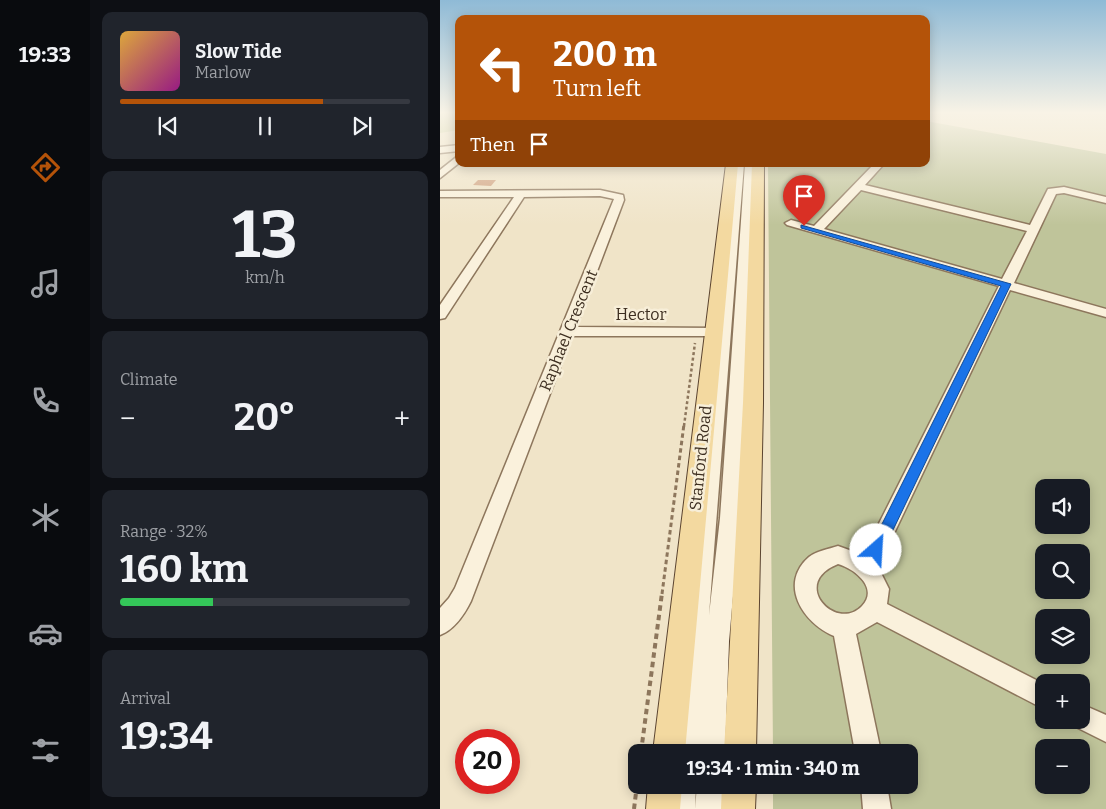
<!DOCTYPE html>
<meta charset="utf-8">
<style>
body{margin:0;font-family:Bitter,serif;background:#20242c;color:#f1f3f6;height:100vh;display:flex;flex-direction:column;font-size:19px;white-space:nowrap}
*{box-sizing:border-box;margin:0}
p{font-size:16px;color:#9ea1a6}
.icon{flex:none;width:28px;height:28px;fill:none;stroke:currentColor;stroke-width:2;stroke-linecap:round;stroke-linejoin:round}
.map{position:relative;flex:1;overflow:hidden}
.sheet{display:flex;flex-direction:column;gap:12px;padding:12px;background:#0d0f14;width:350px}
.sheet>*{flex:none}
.hud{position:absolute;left:15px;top:15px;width:475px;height:152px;border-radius:10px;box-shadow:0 2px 12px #0003;background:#b45309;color:#fff;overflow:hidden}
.buttons{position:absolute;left:595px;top:479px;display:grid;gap:10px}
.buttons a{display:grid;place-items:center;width:55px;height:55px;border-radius:10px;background:#171b24;box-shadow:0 2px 12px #0003;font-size:25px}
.speed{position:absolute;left:15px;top:729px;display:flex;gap:10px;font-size:25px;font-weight:700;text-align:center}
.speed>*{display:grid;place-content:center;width:65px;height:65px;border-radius:50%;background:#171b24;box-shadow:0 2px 12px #0003;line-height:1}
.speed .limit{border:8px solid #d22;background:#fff;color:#111}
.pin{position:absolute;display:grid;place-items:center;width:42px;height:42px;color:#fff;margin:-51px -21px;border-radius:50% 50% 50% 0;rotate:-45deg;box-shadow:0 0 5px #0007}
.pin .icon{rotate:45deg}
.me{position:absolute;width:55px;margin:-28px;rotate:26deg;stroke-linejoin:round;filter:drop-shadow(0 0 4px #0008)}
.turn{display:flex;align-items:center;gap:18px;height:105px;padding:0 15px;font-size:22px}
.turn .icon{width:65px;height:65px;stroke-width:2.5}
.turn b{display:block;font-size:35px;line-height:42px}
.then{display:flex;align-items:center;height:48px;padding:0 15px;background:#0003;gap:10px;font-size:19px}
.big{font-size:38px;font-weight:700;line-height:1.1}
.sheet .widget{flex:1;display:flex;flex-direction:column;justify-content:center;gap:8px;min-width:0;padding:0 18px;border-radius:10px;background:#20242c}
.sheet .dial{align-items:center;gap:0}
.dial b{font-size:65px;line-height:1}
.song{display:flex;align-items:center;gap:15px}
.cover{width:60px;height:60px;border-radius:8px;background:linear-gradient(135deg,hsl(40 70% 55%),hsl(310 70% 35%))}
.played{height:5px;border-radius:2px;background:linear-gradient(90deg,#b45309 70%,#363941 70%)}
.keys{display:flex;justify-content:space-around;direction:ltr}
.heat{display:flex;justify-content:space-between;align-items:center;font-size:28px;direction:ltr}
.charge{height:8px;border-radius:4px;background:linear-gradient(90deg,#34c759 32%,#363941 0)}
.trip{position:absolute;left:188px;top:744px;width:290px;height:50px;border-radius:10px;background:#171b24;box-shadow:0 2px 12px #0003;font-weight:700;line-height:50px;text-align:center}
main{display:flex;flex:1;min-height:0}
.menu{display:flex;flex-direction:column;width:90px;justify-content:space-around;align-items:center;background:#090b0e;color:#9ea1a6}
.menu .icon{width:35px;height:35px}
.menu .selected{color:#b45309}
.menu b{font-size:22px;color:#f1f3f6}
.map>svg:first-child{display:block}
.green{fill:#c9cf9b}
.cemetery{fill:#bfc49a;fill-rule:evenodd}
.building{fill:#cf9f7d}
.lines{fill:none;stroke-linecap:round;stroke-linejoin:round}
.minor-casing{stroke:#8d765c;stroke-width:3}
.major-casing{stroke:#5b4430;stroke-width:2}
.path-far2{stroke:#8d765c;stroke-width:2.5;stroke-dasharray:3 2.5;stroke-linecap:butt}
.path-far1{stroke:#8d765c;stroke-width:3;stroke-dasharray:4.5 3;stroke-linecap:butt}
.path{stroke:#8d765c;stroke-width:4;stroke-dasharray:5.5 4;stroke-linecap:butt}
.minor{fill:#faf1dc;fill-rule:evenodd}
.major{fill:#f3d9a0;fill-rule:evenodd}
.route{fill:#1a73e8;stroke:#114b97}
.labels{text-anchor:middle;stroke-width:5;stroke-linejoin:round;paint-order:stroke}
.street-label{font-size:16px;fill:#3d2e20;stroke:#f7eed8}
</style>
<main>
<nav class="menu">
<b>19:33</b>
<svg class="icon selected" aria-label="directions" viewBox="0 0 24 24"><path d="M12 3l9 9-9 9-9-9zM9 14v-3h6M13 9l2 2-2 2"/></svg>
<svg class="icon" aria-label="music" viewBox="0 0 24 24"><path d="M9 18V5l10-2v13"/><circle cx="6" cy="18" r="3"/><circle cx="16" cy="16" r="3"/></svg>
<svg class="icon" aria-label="phone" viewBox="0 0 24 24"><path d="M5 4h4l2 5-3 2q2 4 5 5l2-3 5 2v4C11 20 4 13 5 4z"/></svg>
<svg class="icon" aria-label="climate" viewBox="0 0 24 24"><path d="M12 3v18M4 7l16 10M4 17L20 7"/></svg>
<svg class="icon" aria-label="car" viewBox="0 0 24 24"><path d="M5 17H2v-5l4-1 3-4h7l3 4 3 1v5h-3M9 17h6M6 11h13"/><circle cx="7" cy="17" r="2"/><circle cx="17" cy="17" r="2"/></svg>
<svg class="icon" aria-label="filters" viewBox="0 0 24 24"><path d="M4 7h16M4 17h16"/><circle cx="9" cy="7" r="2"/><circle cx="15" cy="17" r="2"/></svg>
</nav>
<section class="sheet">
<div class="widget">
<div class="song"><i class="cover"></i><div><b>Slow Tide</b><p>Marlow</p></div></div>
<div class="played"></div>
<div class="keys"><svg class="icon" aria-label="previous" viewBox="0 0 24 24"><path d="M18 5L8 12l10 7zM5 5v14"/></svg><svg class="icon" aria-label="pause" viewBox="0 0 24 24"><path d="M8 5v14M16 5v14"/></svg><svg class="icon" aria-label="next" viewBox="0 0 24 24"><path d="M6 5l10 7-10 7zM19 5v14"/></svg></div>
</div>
<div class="widget dial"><b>13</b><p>km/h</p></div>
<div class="widget"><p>Climate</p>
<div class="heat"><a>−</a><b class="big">20°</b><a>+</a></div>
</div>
<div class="widget"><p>Range · 32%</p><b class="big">160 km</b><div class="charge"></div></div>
<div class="widget"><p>Arrival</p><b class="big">19:34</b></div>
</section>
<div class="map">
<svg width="666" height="809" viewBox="0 0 666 809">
<rect width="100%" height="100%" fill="#f0e4c8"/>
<!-- green -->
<path class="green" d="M0 112H19V130L0 133Z"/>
<!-- cemetery -->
<path class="cemetery" d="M486 121 666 154V809H333V785H469V752H333L328 164H486ZM604 488H641V525H604ZM604 552H641V590H604ZM604 618H641V655H604ZM604 682H641V720H604ZM604 748H641V785H604Z"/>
<!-- building -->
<path class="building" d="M38 180H56L51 186 33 185Z"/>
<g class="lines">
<!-- minor casing -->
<g class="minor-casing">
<path id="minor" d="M19 145V151L0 153V147Z
M19 155V163L0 178V170Z
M294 164H304L269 615 280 518 305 164H315L300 518 289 641 285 752H233L276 336H132L31 601C24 615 15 629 0 635V608L9 598 15 588 174 199 160 196 84 197 5 318 0 319V305L74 197H0V191L160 190 183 195 184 200 136 327 277 328Z
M434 164H444L425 185 590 225 608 189 624 187 666 197V203L624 193 616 194 574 283 666 309V317L570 290 438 567 449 589 447 604 604 684V709L437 622 416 634 441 752H415L394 636C363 623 338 584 369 557 376 551 389 549 398 546L423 555 559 286 347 225 345 223 351 220 374 226ZM421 190 587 231 562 279 384 229ZM398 564C415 569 439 588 422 606 396 633 349 583 398 564Z
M641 704 666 715V742L632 725 630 720H641Z
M230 785H256L255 809H227Z
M257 785H283V809H255Z
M421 785H447L451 809H423Z"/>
</g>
<!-- major casing -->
<g class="major-casing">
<path id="major" d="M286 164H298L245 752H213Z
M312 164H324L323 403 316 752H284L303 403Z
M208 785H242L240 809H206Z
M282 785H316L315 809H281Z"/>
</g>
<!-- path-far2 -->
<path class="path-far2" d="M244 426 255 343"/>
<!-- path-far1 -->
<path class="path-far1" d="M222 594 244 424"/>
<!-- path -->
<path class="path" d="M201 752 222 593
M194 809 197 785"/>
<!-- minor -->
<use href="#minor" class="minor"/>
<!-- major -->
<use href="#major" class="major"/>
</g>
<!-- sky -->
<linearGradient id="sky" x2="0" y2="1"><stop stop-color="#8fbad6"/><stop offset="0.5" stop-color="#f8f3e6"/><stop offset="1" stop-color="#f8f3e6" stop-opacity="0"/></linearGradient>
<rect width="666" height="225" fill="url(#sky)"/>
<!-- route -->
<path class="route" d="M361 225 571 284 441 555 436 557 431 555 429 550 561 286 361 228Z"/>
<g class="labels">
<!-- street labels -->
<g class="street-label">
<text x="201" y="320">Hector</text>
<text transform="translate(128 330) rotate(-68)" y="6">Raphael Crescent</text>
<text transform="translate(260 458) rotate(-84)" y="6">Stanford Road</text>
</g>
</g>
</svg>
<div class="buttons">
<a><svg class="icon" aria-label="sound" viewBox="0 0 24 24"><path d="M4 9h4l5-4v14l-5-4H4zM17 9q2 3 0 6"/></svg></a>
<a><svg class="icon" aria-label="search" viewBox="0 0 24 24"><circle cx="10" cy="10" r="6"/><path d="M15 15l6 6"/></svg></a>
<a><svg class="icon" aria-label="layers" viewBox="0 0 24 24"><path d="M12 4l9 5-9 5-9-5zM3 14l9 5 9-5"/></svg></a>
<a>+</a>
<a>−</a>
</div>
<div class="speed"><div class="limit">20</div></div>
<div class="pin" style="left:364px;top:226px;background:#d93025"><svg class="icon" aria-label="arrive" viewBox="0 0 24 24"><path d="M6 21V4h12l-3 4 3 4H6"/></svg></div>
<svg class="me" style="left:436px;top:550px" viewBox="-20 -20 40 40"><circle r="19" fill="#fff"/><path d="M0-13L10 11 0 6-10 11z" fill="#1a73e8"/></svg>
<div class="trip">19:34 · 1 min · 340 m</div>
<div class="hud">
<div class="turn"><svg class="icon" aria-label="left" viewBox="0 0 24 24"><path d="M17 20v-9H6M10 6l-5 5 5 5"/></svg><div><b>200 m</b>Turn left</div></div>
<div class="then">Then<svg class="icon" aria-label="arrive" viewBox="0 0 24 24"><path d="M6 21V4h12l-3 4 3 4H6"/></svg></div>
</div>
</div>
</main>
